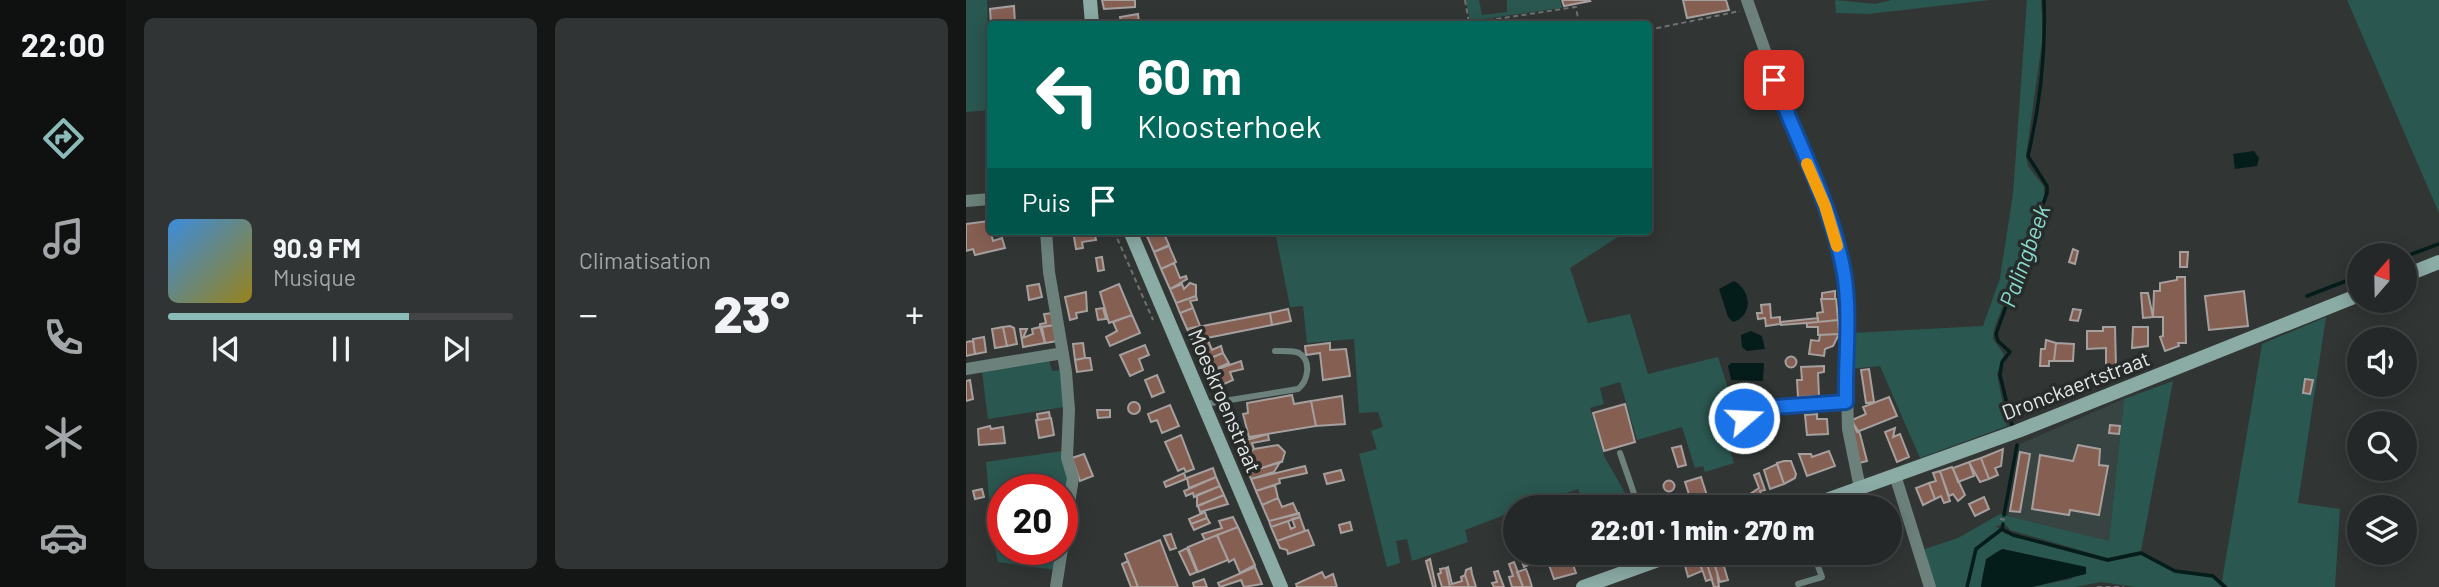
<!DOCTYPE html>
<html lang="fr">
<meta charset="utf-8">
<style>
body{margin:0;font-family:Barlow,sans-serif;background:#313434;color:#f1f3f6;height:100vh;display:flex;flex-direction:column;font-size:26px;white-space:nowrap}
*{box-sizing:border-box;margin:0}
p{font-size:23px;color:#a3a6a8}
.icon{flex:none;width:38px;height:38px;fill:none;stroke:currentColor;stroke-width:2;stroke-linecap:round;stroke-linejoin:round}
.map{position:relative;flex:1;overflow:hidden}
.details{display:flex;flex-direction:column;gap:18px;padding:18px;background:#141616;width:840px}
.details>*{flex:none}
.guide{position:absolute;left:21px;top:21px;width:665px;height:214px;border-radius:7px;box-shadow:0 4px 18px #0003,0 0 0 2px #424445;background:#00695c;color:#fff;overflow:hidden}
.needle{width:46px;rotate:20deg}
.controls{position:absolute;left:1381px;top:243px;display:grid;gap:14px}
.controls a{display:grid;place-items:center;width:70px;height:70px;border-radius:50%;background:#252828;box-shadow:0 4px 18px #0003,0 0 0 2px #424445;font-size:35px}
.speed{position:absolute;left:21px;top:474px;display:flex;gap:14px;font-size:35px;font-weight:700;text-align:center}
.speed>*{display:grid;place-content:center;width:91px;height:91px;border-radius:50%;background:#252828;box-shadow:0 4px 18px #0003,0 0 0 2px #424445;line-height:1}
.speed .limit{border:10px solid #d22;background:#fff;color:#111}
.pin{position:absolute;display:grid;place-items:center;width:60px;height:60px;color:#fff;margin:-30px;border-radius:14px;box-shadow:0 4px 10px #0006}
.me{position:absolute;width:77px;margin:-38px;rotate:71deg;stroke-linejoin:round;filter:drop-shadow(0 0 5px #0008)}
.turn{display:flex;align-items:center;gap:24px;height:147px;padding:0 35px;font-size:32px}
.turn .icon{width:91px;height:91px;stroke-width:2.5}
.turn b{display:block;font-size:49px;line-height:60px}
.then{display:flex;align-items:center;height:66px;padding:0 35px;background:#0003;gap:14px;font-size:26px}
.big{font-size:52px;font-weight:800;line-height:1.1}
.details .card{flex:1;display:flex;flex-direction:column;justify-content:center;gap:10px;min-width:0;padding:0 24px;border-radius:10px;background:#313434}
.song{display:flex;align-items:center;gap:21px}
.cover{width:84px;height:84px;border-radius:10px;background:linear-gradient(135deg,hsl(210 70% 55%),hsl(50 70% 35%))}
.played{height:7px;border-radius:4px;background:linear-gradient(90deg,#8bbbb9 70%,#424445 70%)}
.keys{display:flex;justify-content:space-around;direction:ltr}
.heat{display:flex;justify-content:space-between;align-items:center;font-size:38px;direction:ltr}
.details .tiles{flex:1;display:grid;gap:18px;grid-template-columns:repeat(2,1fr)}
.trip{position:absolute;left:537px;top:495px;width:399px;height:70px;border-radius:35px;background:#252828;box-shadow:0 4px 18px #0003,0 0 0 2px #424445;font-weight:800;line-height:70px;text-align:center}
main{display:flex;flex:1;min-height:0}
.menu{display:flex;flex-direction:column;width:126px;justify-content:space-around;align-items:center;background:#0f1010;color:#a3a6a8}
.menu .icon{width:49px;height:49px}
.menu .on{color:#8bbbb9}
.menu b{font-size:32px;color:#f1f3f6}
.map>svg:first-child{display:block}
.built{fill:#384442}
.green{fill:#2a5750}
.water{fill:#041d1a}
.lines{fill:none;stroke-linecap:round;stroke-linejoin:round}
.stream{stroke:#041d1a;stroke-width:3.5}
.building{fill:#865f53;stroke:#a59f9e;stroke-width:2}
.path{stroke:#6e7372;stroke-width:2;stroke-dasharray:5 3.5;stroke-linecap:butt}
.service{stroke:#6c817c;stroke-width:6}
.minor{stroke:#6c817c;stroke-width:12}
.secondary{stroke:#8baba5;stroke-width:14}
.route-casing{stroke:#114b97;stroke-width:18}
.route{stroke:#1a73e8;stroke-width:12}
.slow{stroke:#f59e0b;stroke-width:12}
.labels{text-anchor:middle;stroke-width:7;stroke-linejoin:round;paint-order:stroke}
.street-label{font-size:21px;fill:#e4e7e6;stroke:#272c2b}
.water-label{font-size:23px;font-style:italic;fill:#87dacc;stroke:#272c2b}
</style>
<main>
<nav class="menu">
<b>22:00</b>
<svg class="icon on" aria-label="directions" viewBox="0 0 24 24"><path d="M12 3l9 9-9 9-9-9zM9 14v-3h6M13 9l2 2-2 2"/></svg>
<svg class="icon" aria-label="music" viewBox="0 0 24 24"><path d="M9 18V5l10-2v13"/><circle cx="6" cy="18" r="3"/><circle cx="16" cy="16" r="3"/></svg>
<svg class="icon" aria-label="phone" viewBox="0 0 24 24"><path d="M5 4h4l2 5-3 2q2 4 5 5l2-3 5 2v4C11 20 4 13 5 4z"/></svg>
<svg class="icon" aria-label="climate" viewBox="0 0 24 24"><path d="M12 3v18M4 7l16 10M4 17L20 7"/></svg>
<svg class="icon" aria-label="car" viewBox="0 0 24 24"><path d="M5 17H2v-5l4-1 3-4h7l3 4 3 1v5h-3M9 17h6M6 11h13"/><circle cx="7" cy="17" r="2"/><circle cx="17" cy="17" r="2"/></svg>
</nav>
<section class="details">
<div class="tiles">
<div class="card">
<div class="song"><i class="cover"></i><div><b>90.9 FM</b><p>Musique</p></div></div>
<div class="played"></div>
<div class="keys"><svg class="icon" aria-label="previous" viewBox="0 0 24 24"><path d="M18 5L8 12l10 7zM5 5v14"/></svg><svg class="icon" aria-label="pause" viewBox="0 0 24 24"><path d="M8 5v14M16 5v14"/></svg><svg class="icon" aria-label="next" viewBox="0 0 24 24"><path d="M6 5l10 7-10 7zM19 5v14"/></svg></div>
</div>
<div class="card"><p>Climatisation</p>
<div class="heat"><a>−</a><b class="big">23°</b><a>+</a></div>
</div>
</div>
</section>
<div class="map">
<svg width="1473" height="587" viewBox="0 0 1473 587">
<rect width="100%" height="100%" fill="#313635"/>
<!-- built -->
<path class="built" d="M1158 399 1143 542 1042 516 1054 444Z"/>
<!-- green -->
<path class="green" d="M0 0H21L24 110 0 112Z
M500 0H513L516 15 541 12V0H594L596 8 504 21Z
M869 0 909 4 926 0H1024L902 14 870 13Z
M1061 0H1075L1077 35 1060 156 1062 166 1078 187V197L1028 329 1027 339 1038 354 1031 374 1041 426 954 458 914 366 883 369 885 333 1017 326 1034 278 1047 194Z
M1381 0H1473V213Z
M309 231H661L604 268 622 323 664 314 682 374 752 357 769 410 752 416 768 463 739 472 737 466 729 468 716 427 671 440 654 382 634 388 638 404 624 408 638 456 667 507H620L612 489 560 507 550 508 549 511 499 530 502 542 446 561 441 539 430 541 434 563 421 567 393 454 411 449 405 431 417 427 412 412 393 413 388 339 341 343 337 306 324 307Z
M1360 317 1332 503 1374 509 1369 587H1262L1256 581 1296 344Z
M83 360 86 371 96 370 98 407 22 419 16 372Z
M1207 381 1175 551 1141 558 1044 530 1040 525 1030 526 1039 534 1141 562 1175 555 1209 573 1246 577 1256 587H1170L1135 582 1109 587H1066L1105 579 1120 567 1037 549C1019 556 1017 570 1015 587H968L959 549 992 538 1034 514 1143 541 1158 399Z
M96 451 103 487 97 492 37 490V550H93L90 570 32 562 26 533 20 462Z"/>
<!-- water -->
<path class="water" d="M1288 151 1293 158 1291 166 1269 169 1267 154Z
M768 281C786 291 787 316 767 322L762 317 753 289Z
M785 331 796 336 799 349 781 351 776 347 775 335Z
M765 363H798L797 381 765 380 762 366Z
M1036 549 1120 567V574L1066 587H1015L1020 559Z"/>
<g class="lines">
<!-- stream -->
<path class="stream" d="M1438 257 1473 244
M1341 296 1393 276
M1046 425 1034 375 1036 362 1044 352 1032 341 1030 334 1081 193V186L1062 156C1074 105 1080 52 1078 0
M1038 515 1051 445
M1036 529 1047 535 1142 560 1175 553 1209 571 1247 576 1259 587
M1001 587 1010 549 1036 529 1037 524"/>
</g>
<!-- building -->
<path class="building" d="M136 0H169V7L138 9Z
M596 0H623L624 1 598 6Z
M717 0H760L763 10 721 18Z
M48 6 49 24H25L24 9Z
M172 14 173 23 140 24 155 23 154 17Z
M22 221 27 241 36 238 39 248 9 255 7 249 0 251V224Z
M107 231H128L130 240 116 242 117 248 110 249Z
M188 231H203L204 234 199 236 203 245 188 252 180 234Z
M203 246 210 262 195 269 188 252Z
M1107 249 1112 251 1109 264 1103 262Z
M1214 252H1222L1221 267H1214Z
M136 257 138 270 132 271 130 258Z
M208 263 214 278 220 276 221 279 204 289 195 269Z
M1211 277H1219L1220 343H1212L1213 346 1199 351 1194 337 1197 336V317H1187L1188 291H1194V283L1211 280Z
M224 283 230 285V296L210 303 204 289 216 284 218 289Z
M73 284 76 297 63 300 61 286Z
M153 284 166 315 143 323 134 292Z
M869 291V299H856V293Z
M1278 291 1282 326 1243 330 1239 296Z
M120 292 121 311 110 313 111 318 104 320 99 297Z
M1175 293H1182L1187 317 1177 318Z
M230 296 231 300 224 301 227 308 214 313 210 303Z
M855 299H870L872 320 852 322 851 313 857 312Z
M804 304 805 318 814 317V324L800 326 799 318 792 319 791 313H796L795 305Z
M137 308 140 319 132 320 130 309Z
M227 308 234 326 221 329 214 313Z
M322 309 325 321 306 325 304 313Z
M1107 309 1115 310 1112 321 1104 320Z
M86 313 89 325 74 327V324L80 323 78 314Z
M304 313 306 325 241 338 246 350 255 346 257 353 235 362 221 329Z
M166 315 174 333 144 346 140 337 151 331 147 322Z
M852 318V322L815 325V322Z
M872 320 873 334 852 335V327H841V323Z
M89 325 92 341 79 343 76 327Z
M44 326 48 328 51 344 41 346 37 327Z
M37 327 41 346 29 348 26 329Z
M74 327 79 343 57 347 54 329H61L57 338 67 334 66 329Z
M1137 327H1149L1150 368H1140V348L1121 349V331H1137Z
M1167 327H1182V346L1166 348Z
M873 334 867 346 859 349 858 356 843 354 845 340 853 341 854 335Z
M18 337 20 352 9 354 7 339Z
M1080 340 1090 343 1088 361H1083V366H1074L1075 349H1079Z
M7 341 9 354 0 356V342Z
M117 343 119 358 109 360 107 344Z
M364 343V350L380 349 384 376 357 380 354 353 340 355 339 346Z
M1090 343 1108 344 1107 361H1088Z
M179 345 183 355 173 359 177 370 164 376 154 355Z
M257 353 263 363 240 373 235 362Z
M819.5 362a5.5 5.5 0 1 1 11 0a5.5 5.5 0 1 1-11 0Z
M119 358H124L126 370 111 372 109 360Z
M275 361 277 369 264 372 267 380 247 389 240 373Z
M858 366V372L852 373 853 396 832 397 831 380H836L835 367Z
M903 369 908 402 900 403 895 370Z
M191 375 198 392 186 397 179 380Z
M1339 379 1347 380 1344 394 1337 393Z
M4 380 7 399 0 401V381Z
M326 395 328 404 345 401 350 426 283 437 277 414 282 413 281 403Z
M376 396 379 424 350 426 345 401Z
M923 397 931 416 891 432 886 420 900 414 897 407Z
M162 408a6 6 0 1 1 12 0a6 6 0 1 1-12 0Z
M659 404 669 442 638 451 627 413Z
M204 405 213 426 196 433 191 420 185 422 182 414Z
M131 410H144V417L132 418Z
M83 412 84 418 72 420 71 414Z
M851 414V419H861L862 434 841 435 839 415Z
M803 415 807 426 798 429 794 417Z
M85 418 88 435 73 438 70 420Z
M795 418 798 428 786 432 782 423Z
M884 423H887L894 434 901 461 893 463Z
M1144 425 1154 426 1153 434 1143 433Z
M24 426 25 429 37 427 39 443 13 445 12 429Z
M929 428 927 437 934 434 943 457 931 462 919 432Z
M302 434 303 440 286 443 288 449 276 457 270 443Z
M215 435 228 469 220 472 218 468 212 471 199 442Z
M312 445 319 452 316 462 282 472 276 457 288 449Z
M1112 445 1134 449 1133 465 1142 466 1133 515 1104 510 1103 515 1066 509 1074 455 1107 461Z
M715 446 720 465 712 467 706 448Z
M1037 449 1035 466 1029 468 1032 475 1023 479 1015 458Z
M863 451 869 466 841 476 833 454H845L846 457Z
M1054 452 1064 454 1054 512 1044 511Z
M118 454 127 476 114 481 106 458Z
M1015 458 1023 479 1014 482 1003 462Z
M818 461H825L830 474 829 478 818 484 811 463Z
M314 462 308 472 285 479 282 472Z
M1003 462 1008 476 992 482 987 468Z
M811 464 818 484 804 489 798 470Z
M339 466 341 473 313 479 314 483 290 491 285 479Z
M986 467 999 495 992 501 987 494 983 496 974 471Z
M247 468 250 477 223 488 221 478Z
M375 470 378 480 361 484 358 474Z
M974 471 984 501 978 503 975 496 969 499 963 483 970 481 967 473Z
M218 473 220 479 200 487 198 482Z
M793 473 799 490 794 491 798 501 785 508 781 496 793 488 788 475Z
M250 477 254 486 228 497 227 493 220 496 218 491Z
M735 477 745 508H734L732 502 726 504 719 482Z
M697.5 486a5.5 5.5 0 1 1 11 0a5.5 5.5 0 1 1-11 0Z
M963 483 969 499 957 505 950 488Z
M309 485 312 498 296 505 290 491Z
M254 486 258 495 231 506V495Z
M16 489 18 497 9 499 7 491Z
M780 494 785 508H772L769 498Z
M258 495 262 504 234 512 232 506Z
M690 496 692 501 703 497 707 508H685L682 499Z
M1018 497 1023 509 1009 516 1003 504Z
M312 498 316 507 327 503 332 514 303 521 296 505Z
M769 498 772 508H760L758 502Z
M924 508 931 529 924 531Z
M239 512 241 518 225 524 223 519Z
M333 513 334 517 305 527 303 521Z
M267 517 272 527 239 540 236 534 256 528 253 521Z
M334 517 339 531 311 541 305 527 322 521 325 529 329 527 326 519Z
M241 518 244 523 228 530 225 524Z
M384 522 386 530 375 533 373 525Z
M272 527 289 565 274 573 268 559 263 562 251 535Z
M342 530 348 545 322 554 321 550 314 548 311 541Z
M205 534 210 548 204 550 198 536Z
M251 535 262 560 232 572 222 547Z
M194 540 212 587H172L159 554Z
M221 548 231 572 224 575 213 552Z
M553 553H561L564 564 558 567Z
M561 553H585L586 557 564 564Z
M585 553H591L596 566 606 562 610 573 588 579 581 559 586 557Z
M745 553H754L762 580 754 582Z
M745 553 751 573 753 587H748L738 555Z
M754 553H775L777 557 757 564Z
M788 553H799L802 559 792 563Z
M738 555 746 579 740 581 732 557Z
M732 557 736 571 722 577 718 562Z
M464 559 470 587H467L460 561Z
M162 561 172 587H165L156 564Z
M548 562 550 567 557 587H546L543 577 547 576 543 564Z
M289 567 296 584 278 587 275 580 254 587 252 583Z
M482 567 486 584 496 581 495 577 499 575 503 587H484L480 568Z
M480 568 484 587H476L472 574 475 573 474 569Z
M505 568 506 574 510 587H503L499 575 500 570Z
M560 569 563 577 566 587H557L551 572Z
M532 571 533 574 538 587H528L526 583 531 582 528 572Z
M356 572 359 578 367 574 371 587H331L330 584Z
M238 579 241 587H228L227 583Z"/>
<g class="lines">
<!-- path -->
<path class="path" d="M499 0 503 23 610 7 613 24
M682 30 774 11
M148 231 187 320
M1034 519 1041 520
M1131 587H1158"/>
<!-- service -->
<path class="service" d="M239 404 332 389C342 381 346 361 333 353 327 350 317 351 309 351
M778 418 809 407 880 402
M654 453 673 508
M832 584 856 577 847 553"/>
<!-- minor -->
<path class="minor" d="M781 0 826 127 859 206 878 273 882 429 894 488
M0 201 24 199
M80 231 83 272 100 372 103 410 101 458 107 478 90 587
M0 369 97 353
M929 475 964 587"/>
<!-- secondary -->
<path class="secondary" d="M124 0 126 24
M164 231 315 587
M1438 276 1473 262
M838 508 1052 431 1393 295
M617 587 712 553"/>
</g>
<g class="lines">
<!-- route casing -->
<g class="route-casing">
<path id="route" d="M778 418 809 407 880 402C879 359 885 315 878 273 866 205 832 144 808 80"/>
</g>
<!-- route -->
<use href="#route" class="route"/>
<!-- slow -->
<path class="slow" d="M841 164 859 206 871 246"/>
</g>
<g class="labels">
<!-- street labels -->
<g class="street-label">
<text transform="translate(1110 386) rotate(-21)" y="7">Dronckaertstraat</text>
<text transform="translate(258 401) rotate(67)" y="7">Moeskroenstraat</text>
</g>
<!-- water labels -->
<g class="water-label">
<text transform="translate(1059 256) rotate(-70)" y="8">Palingbeek</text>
</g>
</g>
</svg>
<div class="controls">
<a><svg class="needle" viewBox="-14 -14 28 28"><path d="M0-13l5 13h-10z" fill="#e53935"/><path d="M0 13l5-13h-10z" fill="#a3a6a8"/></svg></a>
<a><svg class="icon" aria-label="sound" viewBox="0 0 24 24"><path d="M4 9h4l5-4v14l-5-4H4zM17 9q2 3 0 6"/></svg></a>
<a><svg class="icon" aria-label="search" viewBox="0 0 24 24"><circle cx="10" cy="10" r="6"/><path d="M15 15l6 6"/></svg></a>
<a><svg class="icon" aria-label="layers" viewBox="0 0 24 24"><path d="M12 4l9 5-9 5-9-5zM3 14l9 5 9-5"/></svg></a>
</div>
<div class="speed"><div class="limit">20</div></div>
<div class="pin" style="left:808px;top:80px;background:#d93025"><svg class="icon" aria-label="arrive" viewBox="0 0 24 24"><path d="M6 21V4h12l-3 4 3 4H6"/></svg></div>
<svg class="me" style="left:778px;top:418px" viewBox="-20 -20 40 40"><circle r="17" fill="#1a73e8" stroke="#fff" stroke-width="3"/><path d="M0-11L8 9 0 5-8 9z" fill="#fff"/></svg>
<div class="trip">22:01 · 1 min · 270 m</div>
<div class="guide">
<div class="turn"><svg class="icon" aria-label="left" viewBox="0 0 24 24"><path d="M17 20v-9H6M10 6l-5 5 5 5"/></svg><div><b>60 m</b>Kloosterhoek</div></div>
<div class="then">Puis<svg class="icon" aria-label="arrive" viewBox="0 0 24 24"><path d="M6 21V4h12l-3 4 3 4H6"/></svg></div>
</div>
</div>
</main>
